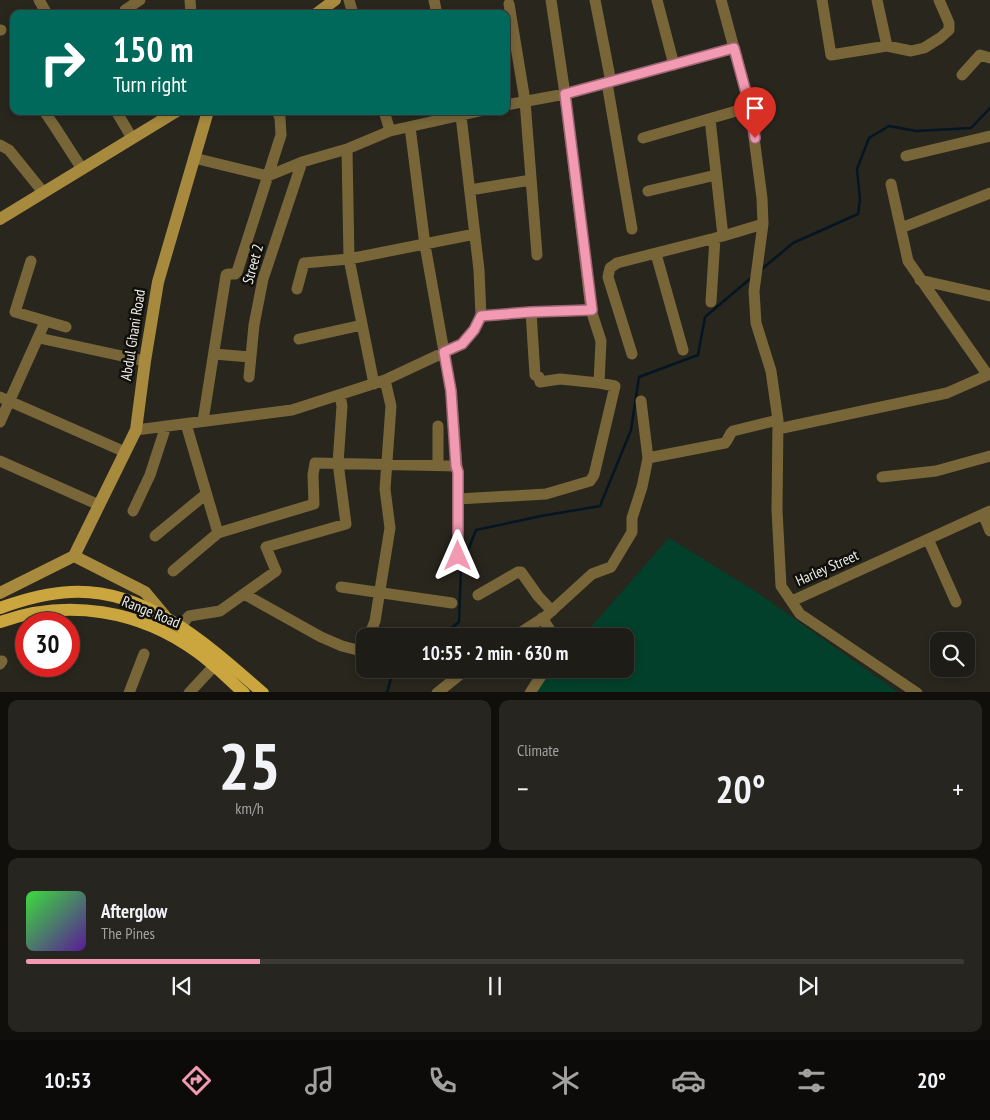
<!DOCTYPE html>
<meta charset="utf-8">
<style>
body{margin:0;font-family:"PT Sans Narrow",sans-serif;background:#26251f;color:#f1f3f6;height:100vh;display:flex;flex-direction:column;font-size:19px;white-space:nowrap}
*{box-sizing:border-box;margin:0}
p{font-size:16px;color:#a1a1a1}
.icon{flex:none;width:28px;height:28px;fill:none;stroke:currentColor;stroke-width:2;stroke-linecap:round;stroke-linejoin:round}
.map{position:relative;height:692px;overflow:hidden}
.side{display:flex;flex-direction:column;gap:8px;padding:8px;background:#100f0c;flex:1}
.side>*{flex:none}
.top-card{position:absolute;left:10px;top:10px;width:500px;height:105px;border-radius:10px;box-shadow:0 2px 8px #0003,0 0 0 1px #3c3a35;background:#00695c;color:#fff;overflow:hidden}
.tools{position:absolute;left:930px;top:632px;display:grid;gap:10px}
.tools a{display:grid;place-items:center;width:45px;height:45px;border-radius:10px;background:#1e1c16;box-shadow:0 2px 8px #0003,0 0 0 1px #3c3a35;font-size:25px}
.speed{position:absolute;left:15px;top:612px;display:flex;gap:10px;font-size:25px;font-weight:700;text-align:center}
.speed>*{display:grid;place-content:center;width:65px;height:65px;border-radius:50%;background:#1e1c16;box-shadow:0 2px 8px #0003,0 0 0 1px #3c3a35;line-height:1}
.speed .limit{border:8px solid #d22;background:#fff;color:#111}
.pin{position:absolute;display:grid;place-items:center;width:42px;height:42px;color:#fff;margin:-51px -21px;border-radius:50% 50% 50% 0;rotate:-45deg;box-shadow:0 0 5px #0007}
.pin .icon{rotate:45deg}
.me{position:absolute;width:55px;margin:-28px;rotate:0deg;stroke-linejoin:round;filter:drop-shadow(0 0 4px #0008)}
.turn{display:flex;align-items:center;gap:18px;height:105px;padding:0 20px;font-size:22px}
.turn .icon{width:65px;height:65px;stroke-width:2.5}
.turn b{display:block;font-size:35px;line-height:42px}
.big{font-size:38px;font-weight:600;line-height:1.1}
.side .tile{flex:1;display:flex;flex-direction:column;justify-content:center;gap:8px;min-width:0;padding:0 18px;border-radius:10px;background:#26251f}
.side .dial{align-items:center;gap:0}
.dial b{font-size:65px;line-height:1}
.song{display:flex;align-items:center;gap:15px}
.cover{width:60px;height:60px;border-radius:8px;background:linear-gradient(135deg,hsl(120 70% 55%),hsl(270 70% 35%))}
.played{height:5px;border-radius:2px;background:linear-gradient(90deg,#f19ab2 25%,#3c3a35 25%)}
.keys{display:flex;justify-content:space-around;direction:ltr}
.heat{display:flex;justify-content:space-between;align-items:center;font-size:28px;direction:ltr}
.side .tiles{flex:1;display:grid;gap:8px;grid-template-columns:1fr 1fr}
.tile:last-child{grid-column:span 2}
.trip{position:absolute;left:356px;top:628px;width:278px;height:50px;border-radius:10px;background:#1e1c16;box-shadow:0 2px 8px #0003,0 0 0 1px #3c3a35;font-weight:600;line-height:50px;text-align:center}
.menu{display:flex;height:80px;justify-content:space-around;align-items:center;background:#0c0b09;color:#a1a1a1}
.menu .icon{width:35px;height:35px}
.menu .on{color:#f19ab2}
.menu b{font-size:22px;color:#f1f3f6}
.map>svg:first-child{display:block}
.green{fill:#02402b}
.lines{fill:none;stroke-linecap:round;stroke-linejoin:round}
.stream{stroke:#041623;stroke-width:2.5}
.street{stroke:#786639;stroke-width:11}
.secondary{stroke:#a78a3d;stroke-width:12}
.primary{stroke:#cba63e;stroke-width:12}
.route-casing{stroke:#9d6474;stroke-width:12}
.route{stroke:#f19ab2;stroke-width:9}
.labels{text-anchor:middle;stroke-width:5;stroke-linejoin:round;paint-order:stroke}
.street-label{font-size:15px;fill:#eeede7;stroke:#100f0b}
</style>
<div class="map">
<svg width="990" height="693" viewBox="0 0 990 693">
<rect width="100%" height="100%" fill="#28261d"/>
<!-- green -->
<path class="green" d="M669 538 758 593 898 692 533 693 554 669H625V636H583Z"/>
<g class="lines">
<!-- stream -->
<path class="stream" d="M762 269 793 243 858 214 860 200 857 169 869 138 889 126 916 131 971 128 990 108
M441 636 459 622 461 568 476 530 541 516 600 506 631 430 639 377 698 355 705 317 751 278
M387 693 392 674 399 669"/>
<!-- street -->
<path class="street" d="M39 0 47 14
M190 0 191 14
M349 0 353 14
M434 0 437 14
M551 0 565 94 591 310 601 341 599 383
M595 0 611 82
M657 0 674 65
M721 0 750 107 762 198 763 224 754 291 756 323 771 371 778 420 777 510 781 586 800 614 917 693
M822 0 831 55 887 46 911 51 924 48 940 38 949 30V23L939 0
M877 0 887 46
M509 4 525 101 537 255
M125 10 140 0
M0 30H1
M962 75 980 55 990 58
M607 83 632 229
M506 105 565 94 734 48
M44 111 55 127 82 169
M116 111 132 138
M384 111 390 131
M710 119 723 236
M410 127 425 245 451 391 457 466
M643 138 750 107
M0 145 9 150 43 192
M347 149 349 259 374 384
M906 156 990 136
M194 158 268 176 302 162 347 149 390 131 480 111
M891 184 908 261 987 374
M470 190 531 180
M648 191 716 175
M901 228 990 193
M656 254 683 350
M31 261 15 312 66 327
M920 280 990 296
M297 289 304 263 349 259 475 234
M711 302 715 238
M481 316 531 312 591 310
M39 338 145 361
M299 339 362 325
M214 354 250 357
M632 354 608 277 610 268 617 263 723 236 763 224
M249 377 254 325 263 279 302 162
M0 397 125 452
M203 421 226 275 228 274H235L237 272 281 135 280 118 277 111
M0 422 45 322
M186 424 218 533
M778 429 947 393 990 374
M136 430 292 410 385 380 462 344 474 330 481 316 479 270 461 116 459 111
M648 458 725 443C729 439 729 434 733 431L778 420
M0 461 99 505
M438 465V426
M882 477 936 471 990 456
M458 499 546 494 590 481 594 475 615 386 599 383 560 379 540 382 539 377 535 375 531 312
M133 511 150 475 166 426
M983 514 990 531
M155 536 206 494
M928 539 956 602
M173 571 218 533 314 504 313 475 315 463 457 466 458 472V556
M341 587 452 603
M244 594 321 637 342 646 365 652
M478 595 518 572H521L538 596 552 611
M792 601 990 511
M542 618 554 636
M180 627 189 616 220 611 276 571 266 547 346 524 338 463 342 406 340 395
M369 636 375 621 390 528 385 489 391 406 385 380
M515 636 546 616 592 574 611 567 632 532V518L642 487 648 458 641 401
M0 664 2 661
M129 693 144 654
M189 693 214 666
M437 693 462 673 465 669
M530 693 543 673 548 669"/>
<!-- secondary -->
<path class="secondary" d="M316 14 335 0
M0 219 177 111
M74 556 136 430 145 361 158 282 208 111
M74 556 145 592 165 616
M0 593 74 556"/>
<!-- primary -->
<path class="primary" d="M0 608C22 600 47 593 71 592 147 588 209 646 263 693
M0 622C67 598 140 610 197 652 214 664 228 679 244 693"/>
</g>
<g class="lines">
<!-- route casing -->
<g class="route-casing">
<path id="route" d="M458 556V472L456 466 451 391 444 352 462 344 474 330 481 316 531 312 592 310 565 94 734 48 750 107 755 138"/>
</g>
<!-- route -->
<use href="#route" class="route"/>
</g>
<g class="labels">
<!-- street labels -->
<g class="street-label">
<text transform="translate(253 264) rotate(-74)" y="5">Street 2</text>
<text transform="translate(133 335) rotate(-81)" y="5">Abdul Ghani Road</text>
<text transform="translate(827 568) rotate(-24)" y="5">Harley Street</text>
<text transform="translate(151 612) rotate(22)" y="5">Range Road</text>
</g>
</g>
</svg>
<div class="tools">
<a><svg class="icon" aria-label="search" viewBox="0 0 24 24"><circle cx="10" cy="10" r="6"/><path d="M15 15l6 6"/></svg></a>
</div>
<div class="speed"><div class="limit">30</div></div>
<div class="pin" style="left:755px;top:138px;background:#d93025"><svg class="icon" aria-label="arrive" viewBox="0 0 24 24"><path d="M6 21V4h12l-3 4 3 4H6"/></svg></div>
<svg class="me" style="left:458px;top:556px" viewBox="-20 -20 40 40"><path d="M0-17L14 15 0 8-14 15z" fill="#f19ab2" stroke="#fff" stroke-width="4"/></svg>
<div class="trip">10:55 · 2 min · 630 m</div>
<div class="top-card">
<div class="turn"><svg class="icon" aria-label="right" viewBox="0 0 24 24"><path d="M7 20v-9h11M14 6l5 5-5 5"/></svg><div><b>150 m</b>Turn right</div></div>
</div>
</div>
<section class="side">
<div class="tiles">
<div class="tile dial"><b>25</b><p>km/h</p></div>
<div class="tile"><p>Climate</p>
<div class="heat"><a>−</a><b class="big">20°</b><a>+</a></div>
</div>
<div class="tile">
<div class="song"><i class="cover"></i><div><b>Afterglow</b><p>The Pines</p></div></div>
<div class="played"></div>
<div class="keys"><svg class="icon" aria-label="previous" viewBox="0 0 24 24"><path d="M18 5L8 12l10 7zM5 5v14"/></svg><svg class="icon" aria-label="pause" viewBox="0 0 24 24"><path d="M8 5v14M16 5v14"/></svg><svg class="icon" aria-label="next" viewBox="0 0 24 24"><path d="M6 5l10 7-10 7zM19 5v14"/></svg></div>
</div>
</div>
</section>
<nav class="menu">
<b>10:53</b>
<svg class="icon on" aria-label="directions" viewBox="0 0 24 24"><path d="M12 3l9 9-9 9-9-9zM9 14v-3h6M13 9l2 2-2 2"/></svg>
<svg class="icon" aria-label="music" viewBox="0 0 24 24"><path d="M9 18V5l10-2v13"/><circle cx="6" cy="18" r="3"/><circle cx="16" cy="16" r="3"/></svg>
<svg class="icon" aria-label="phone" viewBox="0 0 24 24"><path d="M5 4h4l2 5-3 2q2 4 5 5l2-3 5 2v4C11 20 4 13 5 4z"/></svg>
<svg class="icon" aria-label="climate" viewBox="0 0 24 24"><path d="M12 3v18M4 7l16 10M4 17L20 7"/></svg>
<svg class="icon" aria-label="car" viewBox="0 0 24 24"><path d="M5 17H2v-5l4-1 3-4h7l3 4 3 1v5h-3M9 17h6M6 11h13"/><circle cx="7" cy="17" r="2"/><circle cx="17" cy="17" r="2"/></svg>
<svg class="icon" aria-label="filters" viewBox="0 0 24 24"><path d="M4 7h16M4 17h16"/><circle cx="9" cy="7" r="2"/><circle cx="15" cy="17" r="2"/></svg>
<b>20°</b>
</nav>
